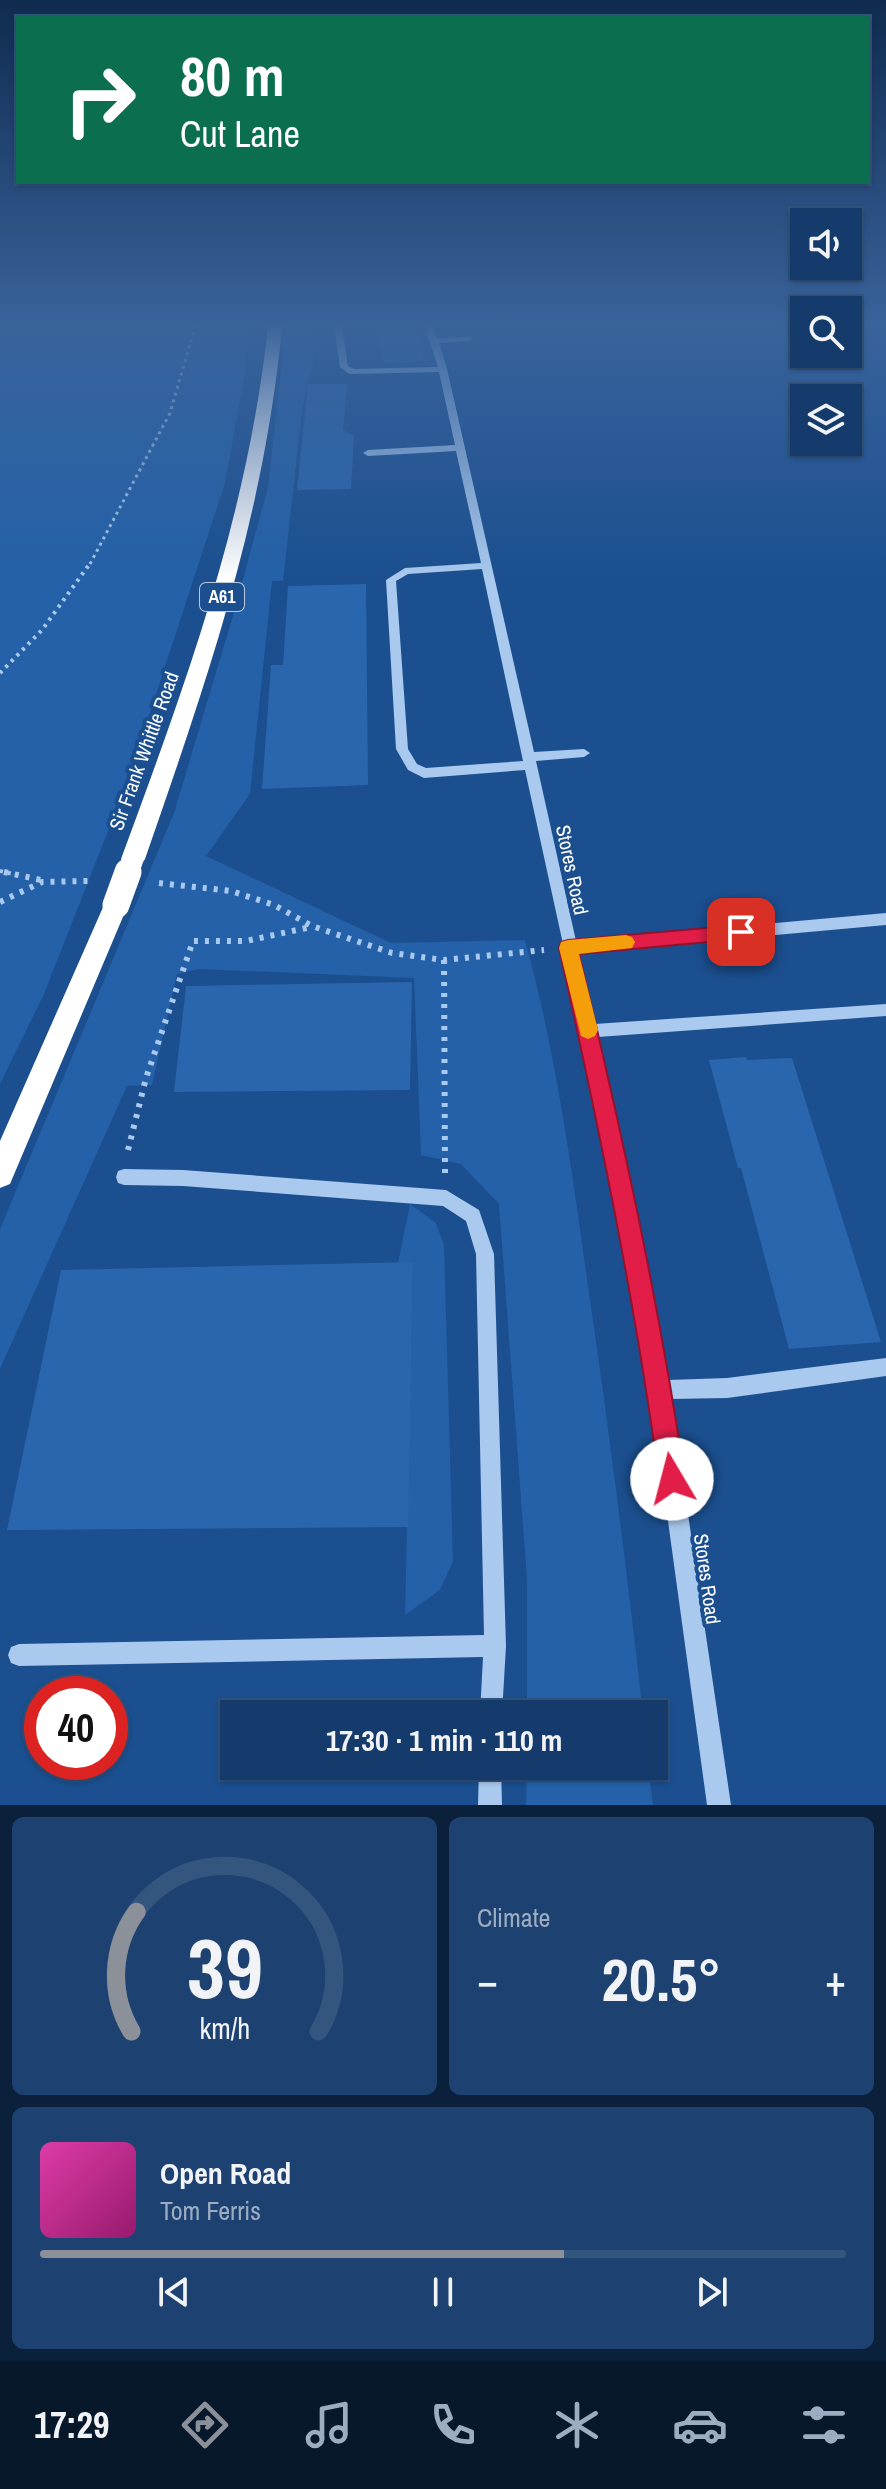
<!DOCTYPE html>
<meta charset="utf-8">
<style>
body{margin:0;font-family:"Archivo Narrow",sans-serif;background:#1d4271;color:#f1f3f6;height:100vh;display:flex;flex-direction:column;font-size:30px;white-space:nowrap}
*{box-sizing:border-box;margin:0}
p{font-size:26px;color:#9dadc1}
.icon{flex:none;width:44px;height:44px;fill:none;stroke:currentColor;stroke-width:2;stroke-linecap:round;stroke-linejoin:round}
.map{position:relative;height:1805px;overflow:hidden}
.side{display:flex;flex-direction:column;gap:12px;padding:12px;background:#0b203b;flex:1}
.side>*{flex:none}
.banner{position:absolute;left:16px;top:16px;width:854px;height:168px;border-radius:0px;box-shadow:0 2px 6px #0004,0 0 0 2px #33557e;background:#0b6e4f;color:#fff;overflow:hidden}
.buttons{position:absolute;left:790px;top:208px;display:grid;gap:16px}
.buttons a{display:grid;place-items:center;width:72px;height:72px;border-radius:0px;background:#143b6b;box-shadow:0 2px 6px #0004,0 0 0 2px #33557e;font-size:40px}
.speed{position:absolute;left:24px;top:1676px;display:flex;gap:16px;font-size:40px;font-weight:700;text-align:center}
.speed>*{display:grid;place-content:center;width:104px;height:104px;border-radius:50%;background:#143b6b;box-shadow:0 2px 6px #0004,0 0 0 2px #33557e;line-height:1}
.speed .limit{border:12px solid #d22;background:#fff;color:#111}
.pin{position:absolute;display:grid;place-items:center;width:68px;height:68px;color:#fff;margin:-34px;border-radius:16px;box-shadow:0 4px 12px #0006}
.me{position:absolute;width:88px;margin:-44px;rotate:352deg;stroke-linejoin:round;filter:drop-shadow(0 0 6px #0008)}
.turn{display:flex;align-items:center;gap:28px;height:168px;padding:0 32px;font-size:36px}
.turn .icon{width:104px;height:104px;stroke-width:2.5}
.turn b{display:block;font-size:56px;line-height:68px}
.big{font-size:60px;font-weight:700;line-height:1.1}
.side .widget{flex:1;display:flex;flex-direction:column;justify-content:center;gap:12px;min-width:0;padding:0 28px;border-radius:12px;background:#1d4271}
.side .dial{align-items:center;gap:0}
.dial svg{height:208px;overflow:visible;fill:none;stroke:#33557e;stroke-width:7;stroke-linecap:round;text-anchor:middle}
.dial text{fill:#f1f3f6;stroke:none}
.song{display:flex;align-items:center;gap:24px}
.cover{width:96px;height:96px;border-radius:12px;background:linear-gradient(135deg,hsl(320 70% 55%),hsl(320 70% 35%))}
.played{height:8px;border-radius:4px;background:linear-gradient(90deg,#8c9099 65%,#33557e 65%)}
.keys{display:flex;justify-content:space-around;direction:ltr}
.heat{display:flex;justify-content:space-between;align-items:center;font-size:44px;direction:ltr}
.side .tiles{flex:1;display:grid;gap:12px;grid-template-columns:1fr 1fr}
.widget:last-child{grid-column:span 2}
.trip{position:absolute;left:220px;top:1700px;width:448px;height:80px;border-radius:0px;background:#143b6b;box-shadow:0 2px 6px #0004,0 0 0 2px #33557e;font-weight:700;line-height:80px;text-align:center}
.tab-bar{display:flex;height:128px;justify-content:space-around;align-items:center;background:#08182b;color:#9dadc1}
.tab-bar .icon{width:56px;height:56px}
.tab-bar .on{color:#8c9099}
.tab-bar b{font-size:36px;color:#f1f3f6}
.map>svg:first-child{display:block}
.green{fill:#2461a8}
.building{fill:#2a66ad}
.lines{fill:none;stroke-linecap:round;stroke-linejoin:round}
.path-far2{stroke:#a9c9ee;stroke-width:3;stroke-dasharray:3 4;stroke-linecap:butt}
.path-far1{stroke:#a9c9ee;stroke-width:4;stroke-dasharray:3 5;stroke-linecap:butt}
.path{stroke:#a9c9ee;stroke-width:6;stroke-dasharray:4 7;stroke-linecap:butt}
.minor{fill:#a9c9ee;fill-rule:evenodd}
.highway{fill:#fff;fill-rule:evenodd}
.highway-bridge-far1{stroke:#fff;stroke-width:21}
.highway-bridge{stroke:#fff;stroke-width:27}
.route{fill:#e11d48;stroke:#92132f;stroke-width:2}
.slow{fill:#f59e0b}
.labels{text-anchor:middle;stroke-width:8;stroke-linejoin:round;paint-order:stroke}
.shield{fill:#1b4f8f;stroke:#bbcadd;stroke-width:2}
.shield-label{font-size:18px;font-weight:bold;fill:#fff}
.street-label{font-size:20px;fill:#fff;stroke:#1b4f8f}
</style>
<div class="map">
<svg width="886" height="1805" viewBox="0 0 886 1805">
<rect width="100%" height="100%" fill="#1b4f8f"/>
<!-- green -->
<path class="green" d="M0 327H248L246 367 225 483 127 783 44 994 0 1084Z
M286 327H314L313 363 302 410 283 581H272L250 794 206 856 391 943 525 940C556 1052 572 1171 588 1286 609 1429 627 1571 643 1714H527V1579L499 1204 461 1164 421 1155 414 978 198 969 177 974 152 1085 127 1086 0 1369V1229L174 813 234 612 268 487Z
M410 1204 436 1223 444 1245 453 1561 440 1590 405 1615 413 1263H398Z
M527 1766H648L653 1805H526Z"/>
<!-- building -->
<path class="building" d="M373 327H414L425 361 384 363Z
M308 384H347L343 430 354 436 351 489 297 490Z
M366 584 368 785 262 789 271 665H283L288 586Z
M412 982 410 1090 174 1092 186 986Z
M746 1057 747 1060 792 1058 881 1342 789 1349 741 1168H738L709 1060Z
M413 1262 408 1527 7 1530 61 1270Z"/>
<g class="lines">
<!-- path-far2 -->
<path class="path-far2" d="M90 564 170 413 195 327"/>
<!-- path-far1 -->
<path class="path-far1" d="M0 673 42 630 91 562
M0 871 13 874"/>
<!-- path -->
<path class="path" d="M4 872 41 880
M159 883 231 891 274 905 312 926 392 953 444 960 544 950
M0 902 42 882 89 881
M444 960 445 1173
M128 1150 146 1078 193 941H246L311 927"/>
<!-- minor -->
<path class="minor" d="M334 327H342L348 366 354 369 438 367 425 327H433L437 338 469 337 473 339 469 341 439 343 447 369 534 752 584 749 590 753 584 757 536 761 576 941 886 913V925L579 953 595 1024 886 1004V1016L598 1037 617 1122 668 1380 727 1378 886 1358V1376L727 1398 671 1399 731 1805H707L650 1390 601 1122 564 953 561 948 563 944 525 770 424 778 408 770 396 749 386 580 405 568 481 563 456 451 368 456 363 453 368 450 455 445 439 372 349 374 340 367ZM482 569 523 761 426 768 417 764 408 749 396 581 408 574Z
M124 1169 183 1170 446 1190 479 1210 494 1254 506 1646 502 1714H480L483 1657 19 1666 11 1663 8 1655 11 1647 19 1644 484 1635 476 1254 466 1221 443 1206 183 1186 124 1185 118 1183 116 1177 118 1171Z
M479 1766H501L502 1805H478Z"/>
<!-- highway -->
<path class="highway" d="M268 327H282C264 518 207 680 145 859L141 865 133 868 125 865 121 859C187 680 247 518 268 327Z
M116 896 125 898 128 905 10 1184 0 1188V1141L104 905 107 898Z"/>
<!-- highway-bridge-far1 -->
<path class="highway-bridge-far1" d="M128 874 133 859"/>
<!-- highway-bridge -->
<path class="highway-bridge" d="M116 905 128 872"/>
</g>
<!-- sky -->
<linearGradient id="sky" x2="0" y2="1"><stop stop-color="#0f2b4f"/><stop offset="0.56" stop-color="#39639b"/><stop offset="1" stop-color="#39639b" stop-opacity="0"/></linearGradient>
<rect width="886" height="579" fill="url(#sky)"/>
<!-- route -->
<path class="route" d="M741 925 747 927 750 932 747 937 741 939 579 954C621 1128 659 1302 685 1479L682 1488 672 1492 663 1488 659 1479C635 1300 598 1124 559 948L561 942 568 940Z"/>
<!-- slow -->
<path class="slow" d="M626 935 632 937 635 942 632 948 579 954 598 1030 595 1036 588 1039 581 1036 559 948 561 942 568 940Z"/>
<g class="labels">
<!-- shield labels -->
<rect class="shield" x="200" y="583" width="44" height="28" rx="6"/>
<g class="shield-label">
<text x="222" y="603">A61</text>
</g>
<!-- street labels -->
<g class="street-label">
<text transform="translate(144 751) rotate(-70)" y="7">Sir Frank Whittle Road</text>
<text transform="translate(572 870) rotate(78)" y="7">Stores Road</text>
<text transform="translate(707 1579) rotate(82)" y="7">Stores Road</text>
</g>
</g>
</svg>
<div class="buttons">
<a><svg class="icon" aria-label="sound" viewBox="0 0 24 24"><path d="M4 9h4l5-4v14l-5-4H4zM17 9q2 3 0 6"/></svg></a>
<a><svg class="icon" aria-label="search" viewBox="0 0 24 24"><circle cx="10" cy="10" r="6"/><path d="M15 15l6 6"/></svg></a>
<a><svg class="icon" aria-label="layers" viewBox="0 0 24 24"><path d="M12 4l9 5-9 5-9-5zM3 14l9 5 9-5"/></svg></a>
</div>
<div class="speed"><div class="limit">40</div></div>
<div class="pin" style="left:741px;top:932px;background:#d93025"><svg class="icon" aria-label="arrive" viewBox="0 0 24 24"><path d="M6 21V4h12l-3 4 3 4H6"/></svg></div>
<svg class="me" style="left:672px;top:1479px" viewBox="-20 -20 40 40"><circle r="19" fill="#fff"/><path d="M0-13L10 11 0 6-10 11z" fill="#e11d48"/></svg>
<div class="trip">17:30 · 1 min · 110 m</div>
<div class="banner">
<div class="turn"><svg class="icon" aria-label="right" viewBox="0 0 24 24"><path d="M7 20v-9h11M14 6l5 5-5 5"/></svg><div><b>80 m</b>Cut Lane</div></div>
</div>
</div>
<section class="side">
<div class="tiles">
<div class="widget dial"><svg viewBox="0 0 100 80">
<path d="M14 69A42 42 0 1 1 86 69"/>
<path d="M14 69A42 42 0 0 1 16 23" stroke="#8c9099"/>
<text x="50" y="56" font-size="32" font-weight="700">39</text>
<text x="50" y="72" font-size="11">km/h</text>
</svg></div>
<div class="widget"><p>Climate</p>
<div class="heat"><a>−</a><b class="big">20.5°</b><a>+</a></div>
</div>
<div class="widget">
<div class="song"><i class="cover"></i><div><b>Open Road</b><p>Tom Ferris</p></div></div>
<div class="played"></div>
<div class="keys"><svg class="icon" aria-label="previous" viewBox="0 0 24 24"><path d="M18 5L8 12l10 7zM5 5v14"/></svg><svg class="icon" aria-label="pause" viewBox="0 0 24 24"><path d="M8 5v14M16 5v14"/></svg><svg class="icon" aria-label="next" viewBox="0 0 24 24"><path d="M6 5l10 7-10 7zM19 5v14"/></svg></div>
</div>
</div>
</section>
<nav class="tab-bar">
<b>17:29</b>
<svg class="icon on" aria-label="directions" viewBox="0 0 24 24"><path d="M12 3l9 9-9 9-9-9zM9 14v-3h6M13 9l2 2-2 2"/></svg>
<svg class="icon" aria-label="music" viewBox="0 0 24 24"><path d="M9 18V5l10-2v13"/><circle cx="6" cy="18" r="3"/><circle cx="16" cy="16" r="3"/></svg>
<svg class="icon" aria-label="phone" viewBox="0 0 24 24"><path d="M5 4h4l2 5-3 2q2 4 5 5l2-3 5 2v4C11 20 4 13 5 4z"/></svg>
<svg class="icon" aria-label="climate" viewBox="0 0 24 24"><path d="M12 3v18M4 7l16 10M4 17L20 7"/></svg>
<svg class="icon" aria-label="car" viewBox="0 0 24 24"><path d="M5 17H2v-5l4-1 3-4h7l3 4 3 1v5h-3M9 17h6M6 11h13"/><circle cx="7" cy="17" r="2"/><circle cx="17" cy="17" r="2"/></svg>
<svg class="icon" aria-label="filters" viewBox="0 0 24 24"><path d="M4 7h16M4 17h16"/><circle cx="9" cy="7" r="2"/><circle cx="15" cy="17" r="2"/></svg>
</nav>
